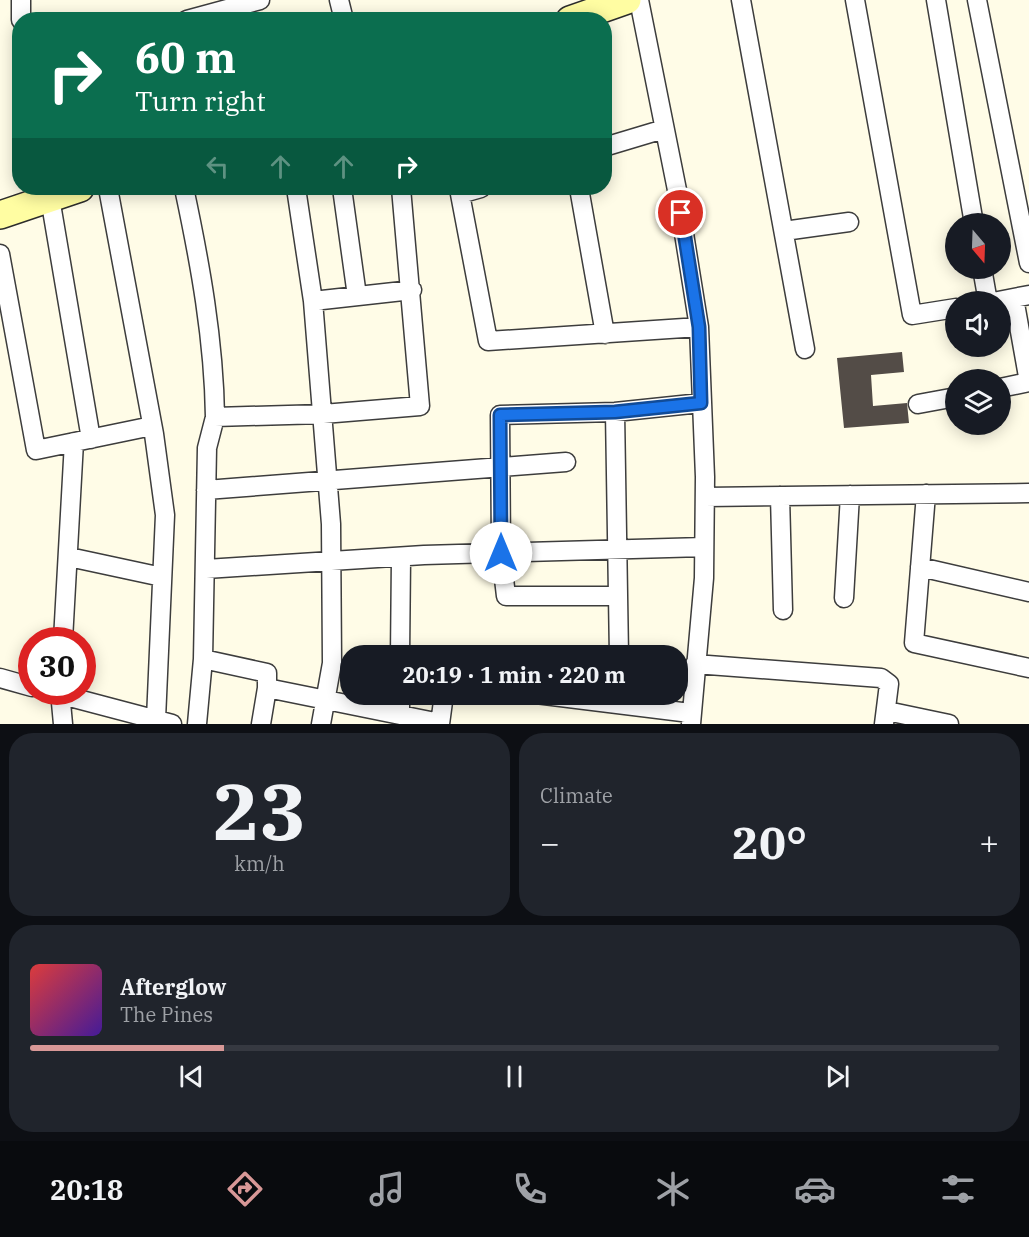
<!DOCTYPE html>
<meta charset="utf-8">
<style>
body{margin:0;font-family:"IBM Plex Serif",serif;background:#20242c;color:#f1f3f6;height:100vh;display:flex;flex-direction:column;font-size:22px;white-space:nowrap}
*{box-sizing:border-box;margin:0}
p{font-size:20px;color:#9ea1a6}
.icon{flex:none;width:33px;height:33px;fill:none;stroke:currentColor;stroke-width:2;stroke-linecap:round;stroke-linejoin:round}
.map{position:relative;height:724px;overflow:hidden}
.panel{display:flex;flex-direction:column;gap:9px;padding:9px;background:#0d0f14;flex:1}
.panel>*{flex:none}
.hud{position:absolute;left:12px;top:12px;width:600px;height:183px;border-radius:24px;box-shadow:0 3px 15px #0003;background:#0b6e4f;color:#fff;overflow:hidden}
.needle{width:39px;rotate:161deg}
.tools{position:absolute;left:945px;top:213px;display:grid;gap:12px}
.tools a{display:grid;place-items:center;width:66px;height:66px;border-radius:50%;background:#171b24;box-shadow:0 3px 15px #0003;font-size:30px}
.speed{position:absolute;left:18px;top:627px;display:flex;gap:12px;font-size:30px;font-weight:700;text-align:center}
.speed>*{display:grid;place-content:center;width:78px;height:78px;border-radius:50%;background:#171b24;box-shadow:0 3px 15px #0003;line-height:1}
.speed .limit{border:9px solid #d22;background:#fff;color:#111}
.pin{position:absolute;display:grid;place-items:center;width:51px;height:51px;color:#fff;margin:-26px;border:3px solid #fff;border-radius:50%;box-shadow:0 2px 6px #0007}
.me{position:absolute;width:66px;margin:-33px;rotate:0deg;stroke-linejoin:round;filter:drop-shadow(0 0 4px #0008)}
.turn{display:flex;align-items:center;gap:21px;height:126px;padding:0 24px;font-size:27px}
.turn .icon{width:78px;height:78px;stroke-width:2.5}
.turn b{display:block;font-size:42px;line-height:51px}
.lanes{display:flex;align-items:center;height:57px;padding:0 24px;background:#0003;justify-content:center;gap:30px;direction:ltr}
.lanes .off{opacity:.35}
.big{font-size:45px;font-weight:700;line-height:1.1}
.panel .tile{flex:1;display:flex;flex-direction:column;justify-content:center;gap:9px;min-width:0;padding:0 21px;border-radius:24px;background:#20242c}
.panel .dial{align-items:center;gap:0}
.dial b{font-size:78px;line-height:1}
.song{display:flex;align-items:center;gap:18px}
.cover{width:72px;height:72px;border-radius:9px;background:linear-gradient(135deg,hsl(0 70% 55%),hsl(260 70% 35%))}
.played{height:6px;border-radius:3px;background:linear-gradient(90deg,#d89897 20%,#363941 20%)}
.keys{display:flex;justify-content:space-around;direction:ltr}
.heat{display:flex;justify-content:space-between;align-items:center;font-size:33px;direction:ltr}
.panel .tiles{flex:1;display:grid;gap:9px;grid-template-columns:1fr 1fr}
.tile:last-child{grid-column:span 2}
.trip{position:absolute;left:340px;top:645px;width:348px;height:60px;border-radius:24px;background:#171b24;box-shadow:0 3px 15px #0003;font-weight:700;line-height:60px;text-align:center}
.tabs{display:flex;height:96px;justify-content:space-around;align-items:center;background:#090b0e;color:#9ea1a6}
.tabs .icon{width:42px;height:42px}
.tabs .selected{color:#d89897}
.tabs b{font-size:27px;color:#f1f3f6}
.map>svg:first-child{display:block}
.building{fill:#534c47}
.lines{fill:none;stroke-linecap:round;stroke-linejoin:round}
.street-casing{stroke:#3d3d3d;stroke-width:21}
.secondary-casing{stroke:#2c2c2c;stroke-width:30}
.street{stroke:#fff;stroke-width:18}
.secondary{stroke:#fffda2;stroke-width:27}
.route-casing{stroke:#114b97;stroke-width:15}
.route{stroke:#1a73e8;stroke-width:10}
</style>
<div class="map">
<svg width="1029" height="724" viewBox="0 0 1029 724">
<rect width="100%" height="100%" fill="#fffce7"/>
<!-- building -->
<path class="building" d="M902 352 904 372 871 375 873 406 907 403 909 423 844 428 837 358Z"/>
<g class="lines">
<!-- street casing -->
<g class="street-casing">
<path id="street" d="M339 0 344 20
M639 0 677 190 699 327 705 477 704 578 691 724
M741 0 805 349
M855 0 912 315 956 308
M936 0 974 224
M977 0 1029 263
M21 20V0
M187 20 260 0
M604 147 664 129
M108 188 154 434 165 515 156 719
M184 188C200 263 214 340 215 417L323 414 420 406 401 188
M296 188 313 301 331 524 332 663 321 724
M342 188 357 296
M481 188 460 194 488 341 699 327
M579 188 605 334
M50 198 91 439
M784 231 849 222
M0 254 36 450 152 426
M982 268 988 302
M1014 298 1029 382
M313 301 412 290
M993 302 1029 295
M1000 388 1029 382
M918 404 956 397
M615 412 619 656
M206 490 566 462
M926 494 914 643 1029 668
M780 496 783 610
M705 497 1029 493
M69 557 162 577
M920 567 1029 592
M206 569 424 555 704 547
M618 596H506L501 553 500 415 615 412 701 403
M844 598 850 495
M63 640 74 442
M400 656 401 558
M203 659 267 673V688
M695 664 881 678 889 684 884 724
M0 678 32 687
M51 692 172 724
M60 692 63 724
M536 694 690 713
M887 711 949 724
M400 715V694
M197 724 203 659 207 448 215 417
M261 724 267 688 440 723
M440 724 444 694"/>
</g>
<!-- secondary casing -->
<g class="secondary-casing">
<path id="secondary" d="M570 20 627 0
M0 215 80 188"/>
</g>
<!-- street -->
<use href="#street" class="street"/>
<!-- secondary -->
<use href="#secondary" class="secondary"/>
</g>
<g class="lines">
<!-- route casing -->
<g class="route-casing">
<path id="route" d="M501 553 500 415 615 412 701 403 699 327 681 213"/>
</g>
<!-- route -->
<use href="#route" class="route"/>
</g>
</svg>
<div class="tools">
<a><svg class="needle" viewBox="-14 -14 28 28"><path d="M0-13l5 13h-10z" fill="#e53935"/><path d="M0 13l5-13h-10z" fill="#9ea1a6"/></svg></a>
<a><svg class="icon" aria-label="sound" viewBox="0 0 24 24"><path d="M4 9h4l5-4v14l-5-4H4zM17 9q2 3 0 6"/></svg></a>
<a><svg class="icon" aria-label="layers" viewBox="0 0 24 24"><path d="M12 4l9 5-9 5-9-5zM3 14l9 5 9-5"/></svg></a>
</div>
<div class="speed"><div class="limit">30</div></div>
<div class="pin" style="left:681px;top:213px;background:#d93025"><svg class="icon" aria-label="arrive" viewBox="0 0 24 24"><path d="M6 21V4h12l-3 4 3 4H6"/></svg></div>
<svg class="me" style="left:501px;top:553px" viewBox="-20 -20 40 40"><circle r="19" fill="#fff"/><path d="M0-13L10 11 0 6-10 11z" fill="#1a73e8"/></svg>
<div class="trip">20:19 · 1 min · 220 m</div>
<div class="hud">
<div class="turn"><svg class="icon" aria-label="right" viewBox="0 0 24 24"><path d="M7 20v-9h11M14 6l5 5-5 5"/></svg><div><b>60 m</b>Turn right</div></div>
<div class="lanes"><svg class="icon off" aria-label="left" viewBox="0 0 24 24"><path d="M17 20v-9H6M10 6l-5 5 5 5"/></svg><svg class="icon off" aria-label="ahead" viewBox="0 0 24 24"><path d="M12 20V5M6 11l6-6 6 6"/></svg><svg class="icon off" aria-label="ahead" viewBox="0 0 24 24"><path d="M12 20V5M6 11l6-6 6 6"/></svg><svg class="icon" aria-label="right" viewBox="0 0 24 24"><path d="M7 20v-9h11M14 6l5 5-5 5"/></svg></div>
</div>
</div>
<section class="panel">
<div class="tiles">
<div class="tile dial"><b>23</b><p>km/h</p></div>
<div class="tile"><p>Climate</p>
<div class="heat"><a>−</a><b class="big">20°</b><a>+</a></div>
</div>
<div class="tile">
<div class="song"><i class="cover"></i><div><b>Afterglow</b><p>The Pines</p></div></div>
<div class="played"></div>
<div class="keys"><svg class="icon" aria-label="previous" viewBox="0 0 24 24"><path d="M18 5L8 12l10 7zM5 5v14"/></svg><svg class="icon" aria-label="pause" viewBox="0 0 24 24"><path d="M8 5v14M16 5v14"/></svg><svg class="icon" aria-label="next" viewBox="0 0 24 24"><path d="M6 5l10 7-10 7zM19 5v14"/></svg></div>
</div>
</div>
</section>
<nav class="tabs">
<b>20:18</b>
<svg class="icon selected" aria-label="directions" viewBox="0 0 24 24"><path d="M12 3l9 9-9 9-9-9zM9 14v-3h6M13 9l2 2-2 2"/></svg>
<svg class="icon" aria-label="music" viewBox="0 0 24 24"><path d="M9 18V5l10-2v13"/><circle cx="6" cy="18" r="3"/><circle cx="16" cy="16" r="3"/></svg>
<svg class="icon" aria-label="phone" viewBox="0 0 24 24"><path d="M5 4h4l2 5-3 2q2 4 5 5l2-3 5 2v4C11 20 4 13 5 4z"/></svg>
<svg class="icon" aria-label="climate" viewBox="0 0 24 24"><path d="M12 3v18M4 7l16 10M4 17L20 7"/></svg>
<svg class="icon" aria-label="car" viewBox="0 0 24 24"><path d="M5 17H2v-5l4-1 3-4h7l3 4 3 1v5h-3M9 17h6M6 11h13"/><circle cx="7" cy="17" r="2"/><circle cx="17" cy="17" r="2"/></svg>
<svg class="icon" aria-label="filters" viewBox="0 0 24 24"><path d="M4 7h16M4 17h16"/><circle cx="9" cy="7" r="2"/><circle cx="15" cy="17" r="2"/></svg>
</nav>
